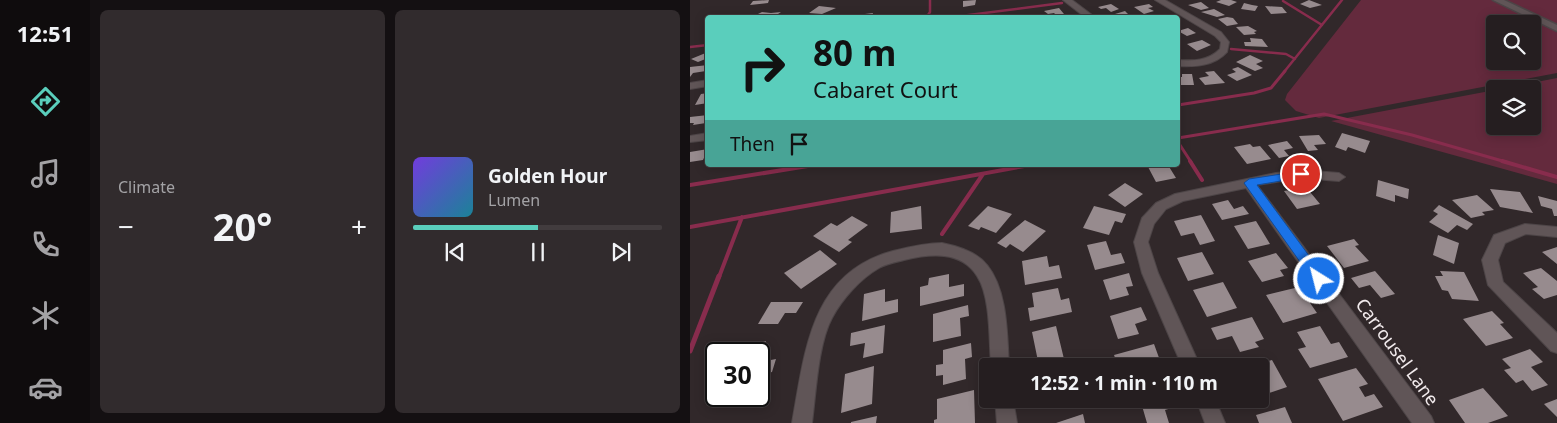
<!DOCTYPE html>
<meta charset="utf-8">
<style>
body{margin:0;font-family:"Noto Sans",sans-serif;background:#312b2d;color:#f1f3f6;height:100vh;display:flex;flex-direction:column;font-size:19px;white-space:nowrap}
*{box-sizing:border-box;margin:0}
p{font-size:16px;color:#a3a2a5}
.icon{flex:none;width:28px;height:28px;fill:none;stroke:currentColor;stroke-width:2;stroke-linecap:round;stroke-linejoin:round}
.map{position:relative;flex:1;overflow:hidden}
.panel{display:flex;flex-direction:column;gap:10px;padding:10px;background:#141012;width:600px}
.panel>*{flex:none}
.banner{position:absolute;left:15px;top:15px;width:475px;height:152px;border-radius:5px;box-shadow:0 2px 12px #0003,0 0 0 1px #423c3e;background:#5acebc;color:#111;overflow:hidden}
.buttons{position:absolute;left:796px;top:15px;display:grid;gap:10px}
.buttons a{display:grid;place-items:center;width:55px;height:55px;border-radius:5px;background:#251e20;box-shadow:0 2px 12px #0003,0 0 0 1px #423c3e;font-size:25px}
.speed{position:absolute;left:15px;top:342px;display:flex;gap:10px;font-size:25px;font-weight:700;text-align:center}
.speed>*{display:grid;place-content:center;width:65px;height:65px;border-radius:50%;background:#251e20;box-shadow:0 2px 12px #0003,0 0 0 1px #423c3e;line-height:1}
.speed .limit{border:2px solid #111;border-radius:8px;background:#fff;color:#111}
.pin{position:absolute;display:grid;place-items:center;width:42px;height:42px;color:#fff;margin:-21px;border:2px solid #fff;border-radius:50%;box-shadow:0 1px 5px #0007}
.me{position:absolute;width:55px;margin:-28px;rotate:324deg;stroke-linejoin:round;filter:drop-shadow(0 0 4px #0008)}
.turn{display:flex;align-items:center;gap:18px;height:105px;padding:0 25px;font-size:22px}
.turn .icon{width:65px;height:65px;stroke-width:2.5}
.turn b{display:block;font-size:35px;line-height:42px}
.then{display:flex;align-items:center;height:48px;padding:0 25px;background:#0003;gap:10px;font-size:19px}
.big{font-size:38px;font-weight:700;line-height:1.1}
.panel .tile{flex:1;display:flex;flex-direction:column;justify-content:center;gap:8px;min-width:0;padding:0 18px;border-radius:8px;background:#312b2d}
.song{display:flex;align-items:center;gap:15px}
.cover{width:60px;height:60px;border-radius:8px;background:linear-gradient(135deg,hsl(260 70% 55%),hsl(190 70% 35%))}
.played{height:5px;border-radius:2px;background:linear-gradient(90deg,#5acebc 50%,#423c3e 50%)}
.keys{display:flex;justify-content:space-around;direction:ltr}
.heat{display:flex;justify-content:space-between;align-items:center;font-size:28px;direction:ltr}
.panel .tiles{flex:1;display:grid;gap:10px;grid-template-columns:repeat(2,1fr)}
.trip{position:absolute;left:289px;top:358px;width:290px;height:50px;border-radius:5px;background:#251e20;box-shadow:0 2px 12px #0003,0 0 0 1px #423c3e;font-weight:700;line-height:50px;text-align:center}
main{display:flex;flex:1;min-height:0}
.tab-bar{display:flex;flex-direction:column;width:90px;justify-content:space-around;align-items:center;background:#0f0c0d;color:#a3a2a5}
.tab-bar .icon{width:35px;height:35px}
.tab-bar .selected{color:#5acebc}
.tab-bar b{font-size:22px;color:#f1f3f6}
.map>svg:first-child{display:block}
.green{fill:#642a3d;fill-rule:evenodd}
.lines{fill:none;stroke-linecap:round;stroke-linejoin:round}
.stream-far3{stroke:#882c4d;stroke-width:2.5}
.stream-far2{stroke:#882c4d;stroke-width:3}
.stream-far1{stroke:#882c4d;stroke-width:4}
.stream{stroke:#882c4d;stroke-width:5}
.building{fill:#978b8e}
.street-casing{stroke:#4d4547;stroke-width:2}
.secondary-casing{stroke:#4d4547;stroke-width:3}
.street{fill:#605557;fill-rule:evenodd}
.secondary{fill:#605557;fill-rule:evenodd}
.route{fill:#1a73e8;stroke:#114b97}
.labels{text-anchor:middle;stroke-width:5;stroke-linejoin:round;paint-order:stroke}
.street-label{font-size:18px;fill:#f2ebed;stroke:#31282a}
</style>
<main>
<nav class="tab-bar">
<b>12:51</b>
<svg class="icon selected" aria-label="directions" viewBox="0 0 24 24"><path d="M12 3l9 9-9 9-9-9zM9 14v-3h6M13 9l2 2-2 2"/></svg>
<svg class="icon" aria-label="music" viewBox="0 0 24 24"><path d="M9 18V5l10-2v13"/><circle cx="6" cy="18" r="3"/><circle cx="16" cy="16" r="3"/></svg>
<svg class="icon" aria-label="phone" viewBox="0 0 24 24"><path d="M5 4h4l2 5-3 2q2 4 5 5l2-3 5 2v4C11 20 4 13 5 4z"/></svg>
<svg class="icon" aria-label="climate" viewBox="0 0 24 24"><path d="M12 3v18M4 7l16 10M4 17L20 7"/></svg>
<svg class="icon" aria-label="car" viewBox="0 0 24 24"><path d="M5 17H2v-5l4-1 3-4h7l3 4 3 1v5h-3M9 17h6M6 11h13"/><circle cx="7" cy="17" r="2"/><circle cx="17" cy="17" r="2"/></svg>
</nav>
<section class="panel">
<div class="tiles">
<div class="tile"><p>Climate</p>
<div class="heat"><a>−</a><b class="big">20°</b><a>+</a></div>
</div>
<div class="tile">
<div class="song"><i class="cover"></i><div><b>Golden Hour</b><p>Lumen</p></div></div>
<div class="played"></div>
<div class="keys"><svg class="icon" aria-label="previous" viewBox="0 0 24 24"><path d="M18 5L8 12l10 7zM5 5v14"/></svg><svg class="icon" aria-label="pause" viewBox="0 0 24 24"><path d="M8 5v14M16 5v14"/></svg><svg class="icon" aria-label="next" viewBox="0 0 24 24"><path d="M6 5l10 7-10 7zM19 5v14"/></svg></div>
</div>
</div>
</section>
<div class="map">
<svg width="867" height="423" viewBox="0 0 867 423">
<rect width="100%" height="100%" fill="#31282a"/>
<!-- green -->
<path class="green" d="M671 0H803L867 30V73L629 118 606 111 595 100 597 94ZM805 24H842V61H805Z
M811 0H867V26Z
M867 78V184L641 121 805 90V126H842V89H811Z"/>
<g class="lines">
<!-- stream-far3 -->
<path class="stream-far3" d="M593 1 632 25
M236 18 240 12V0
M255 18 372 3
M0 47 18 45
M541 49 596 54 605 59
M594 72 652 0"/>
<!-- stream-far2 -->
<path class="stream-far2" d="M488 105 564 93 581 88 595 71
M488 138 634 114 722 135 816 162
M488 142 501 162"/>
<!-- stream-far1 -->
<path class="stream-far1" d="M500 161 512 180
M812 161 867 177
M0 185 124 165
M0 227 340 165
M252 234 293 174
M29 277 52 217"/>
<!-- stream -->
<path class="stream" d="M0 351 29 276"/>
</g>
<!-- building -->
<path class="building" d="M79 0 78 3 60 5 63 1Z
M286 0 285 5 273 7V1Z
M531 0H541L547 2 539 6 526 2Z
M619 0 632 5 620 8 610 4Z
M511 2 519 8 511 10 498 5Z
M554 3 562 5 568 6 565 11 551 9Z
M421 4 429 9 421 12 416 8 411 9 408 7Z
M459 4 463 7 458 8 464 11 454 14 444 7Z
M129 6 146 8 132 14 119 13Z
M575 6 592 7 597 13 581 14Z
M369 8 374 14 367 16 364 13 358 14 354 11Z
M524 9 535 15 527 17 511 12Z
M435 11 442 18H430L425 14Z
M72 12 81 13 91 12 82 18 64 16Z
M183 13 182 16 186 15V18H167V15Z
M537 17 543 18 548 24 537 26 528 19Z
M558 26 567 31 564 32 566 34 554 35 546 27Z
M498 28 506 33 497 36 488 31Z
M560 38 572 39 578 47 555 46 554 42H561Z
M512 40 521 45 507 51 497 44Z
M18 52V58L8 62 1 59Z
M560 55 573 61 566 64 573 68 565 71 546 62Z
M18 65 16 71 3 73 0 77V67Z
M548 67 562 75 547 81 537 75 546 72 542 69Z
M524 71 535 83 515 85 509 78 519 76 515 72Z
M492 74H502L504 85H488V77H492Z
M18 93V103L5 105 11 94Z
M18 115 16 123 3 125 4 123H0V117Z
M652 133 680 141 675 153 658 147 656 151 645 147Z
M629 135 636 144 624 145 628 150 618 151 609 136Z
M597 141 603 148 594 150 599 156 589 158 578 145Z
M560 144 563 147 570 146 581 159 557 164 544 147Z
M18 149 13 160 0 162V152Z
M457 165H478L486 178 466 182Z
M688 180 719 189 718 199 705 195V202L686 196Z
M435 183 453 194 435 207 418 195Z
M616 187 630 204 607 209 594 191Z
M800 189 830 192 843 213 810 207Z
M787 195 804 210 792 212 795 215 781 218 762 200Z
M848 196 867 201V216H864L862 209 851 206Z
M538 200 544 209 553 206 559 214 532 220 522 204Z
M749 205 783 224 777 230 767 225 758 233 739 222 748 214 743 211Z
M231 206 232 229 200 233 201 212Z
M298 206 322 214 306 233 291 227 289 230 278 226Z
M404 206 436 214 432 223 425 221 419 235 393 228Z
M511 215 525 241 510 245 504 233 491 236 484 221Z
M162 216 178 225 158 240 162 242 149 252 123 236 141 223 147 226Z
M335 220 356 231 333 252 320 244 316 248 307 243Z
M566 221 580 244 558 249 544 226Z
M748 235 769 243 764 264 743 255Z
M664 239 669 245 665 246 679 261 654 268 637 246Z
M416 241 421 255 431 253 435 263 405 270 397 245Z
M867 247V264L852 252Z
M130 250 147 264 111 289 94 273Z
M512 252 524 274 498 281 487 258Z
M586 253 598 268 590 270 594 276 572 282 558 261Z
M357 256 359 267 369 265 372 278 335 285 332 261Z
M851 268 867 281V295L854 299 842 289 848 287 833 273Z
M685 271 705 294 691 298 680 285 669 288 661 278Z
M750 271 774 272 789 301 762 299 758 291 752 290 745 276H753Z
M439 273 443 286 436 287 439 295 420 300 413 280Z
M259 274V287L274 284V296L230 306V287L238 285 239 278Z
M533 282 547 308 517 317 503 290Z
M609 287 627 313 593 323 576 295Z
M368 288 371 300 379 298 382 312 340 321 338 308 344 307 342 293Z
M195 289V302L208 299V312L172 321 174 294Z
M81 302H113L106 313H95L88 324H68Z
M278 305 279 316 270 318 271 336 243 342V314Z
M451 307 457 320 445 324 449 334 428 339 420 316Z
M802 311 814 323 810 324 823 338 796 346 773 319Z
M562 317 574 339 565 342 569 347 550 352 542 336 527 340 521 328Z
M195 325 193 353 173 358 175 343 160 346 161 333Z
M366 326 374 359 349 366 342 332Z
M630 326 641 344 649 342 658 357 620 368 608 349 616 347 607 332Z
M76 341 70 362 86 359 82 372 69 375V354H49L51 347Z
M281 343 282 357 275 359 276 379 253 385V375L246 376V365L253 364V350Z
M464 344 472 366H428L424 355Z
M840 349 853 362 841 367 858 385 842 391 833 380 826 383 814 370 821 368 812 359Z
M582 360 597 387 570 396V366H561Z
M184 366 182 404 151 413 155 374Z
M666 368 678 384 669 387 675 397 684 394 693 407 653 421 628 379Z
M793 388 818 416 798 423H775L759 400Z
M284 390 285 423H244V420L247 419V399Z
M370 399H399V401L372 409Z
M450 399H486L488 406 475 410 479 423H457Z
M867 399V417L854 404Z
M595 407 602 423H569L566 415Z
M393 414 395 423H366Z
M187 416 186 423H161V422Z"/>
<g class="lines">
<!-- street casing -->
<g class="street-casing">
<path id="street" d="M373 0H382L406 18H396Z
M465 0H475L531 32 539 42 537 52C524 66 506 67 488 66V60C503 61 518 61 530 49L531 42 525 36Z
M18 80V86L0 89V83Z
M18 133V140L0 142V136Z
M611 170 649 173 655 177 649 181 611 178 567 185 741 416 744 423H722L556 188 493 201 476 209 464 224 458 242 468 273 510 366H492L452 273 444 242 452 218 466 203 485 194 586 173Z
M835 224 867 227V237L836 234 815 243 808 260 813 282 867 333V353L861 351 798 285 792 260 804 235Z
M252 243C267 246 287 252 297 265 318 291 317 335 319 366H301C299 341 301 297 287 276 271 250 239 254 214 260 206 262 196 264 189 268 170 279 152 299 142 318 128 344 126 393 122 423H102C115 352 120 273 203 251 219 247 236 243 252 243Z
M305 399H323L327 423H307Z
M506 399H525L535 423H515Z"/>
</g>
<!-- secondary casing -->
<g class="secondary-casing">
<path id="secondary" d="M803 0H814L867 25V31Z"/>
</g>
<!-- street -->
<use href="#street" class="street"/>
<!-- secondary -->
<use href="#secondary" class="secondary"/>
</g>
<!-- route -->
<path class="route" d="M611 171 617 174 615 177 567 185 634 276 636 279 634 283 629 285 625 283 554 183 559 179Z"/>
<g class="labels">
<!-- street labels -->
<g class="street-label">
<text transform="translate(707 352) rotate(54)" y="6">Carrousel Lane</text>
</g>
</g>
</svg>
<div class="buttons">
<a><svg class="icon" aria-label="search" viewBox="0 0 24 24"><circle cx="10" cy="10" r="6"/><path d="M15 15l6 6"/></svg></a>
<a><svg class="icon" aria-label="layers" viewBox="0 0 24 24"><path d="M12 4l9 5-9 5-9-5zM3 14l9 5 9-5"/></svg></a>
</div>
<div class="speed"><div class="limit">30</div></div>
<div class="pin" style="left:611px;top:174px;background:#d93025"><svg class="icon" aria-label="arrive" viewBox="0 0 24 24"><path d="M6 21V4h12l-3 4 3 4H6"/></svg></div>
<svg class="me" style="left:629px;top:279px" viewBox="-20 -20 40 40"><circle r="17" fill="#1a73e8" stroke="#fff" stroke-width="3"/><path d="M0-11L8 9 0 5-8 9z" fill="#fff"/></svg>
<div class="trip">12:52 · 1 min · 110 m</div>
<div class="banner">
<div class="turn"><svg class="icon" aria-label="right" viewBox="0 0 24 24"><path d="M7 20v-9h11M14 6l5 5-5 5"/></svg><div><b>80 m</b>Cabaret Court</div></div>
<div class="then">Then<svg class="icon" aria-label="arrive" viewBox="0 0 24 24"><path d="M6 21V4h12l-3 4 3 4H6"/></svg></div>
</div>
</div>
</main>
